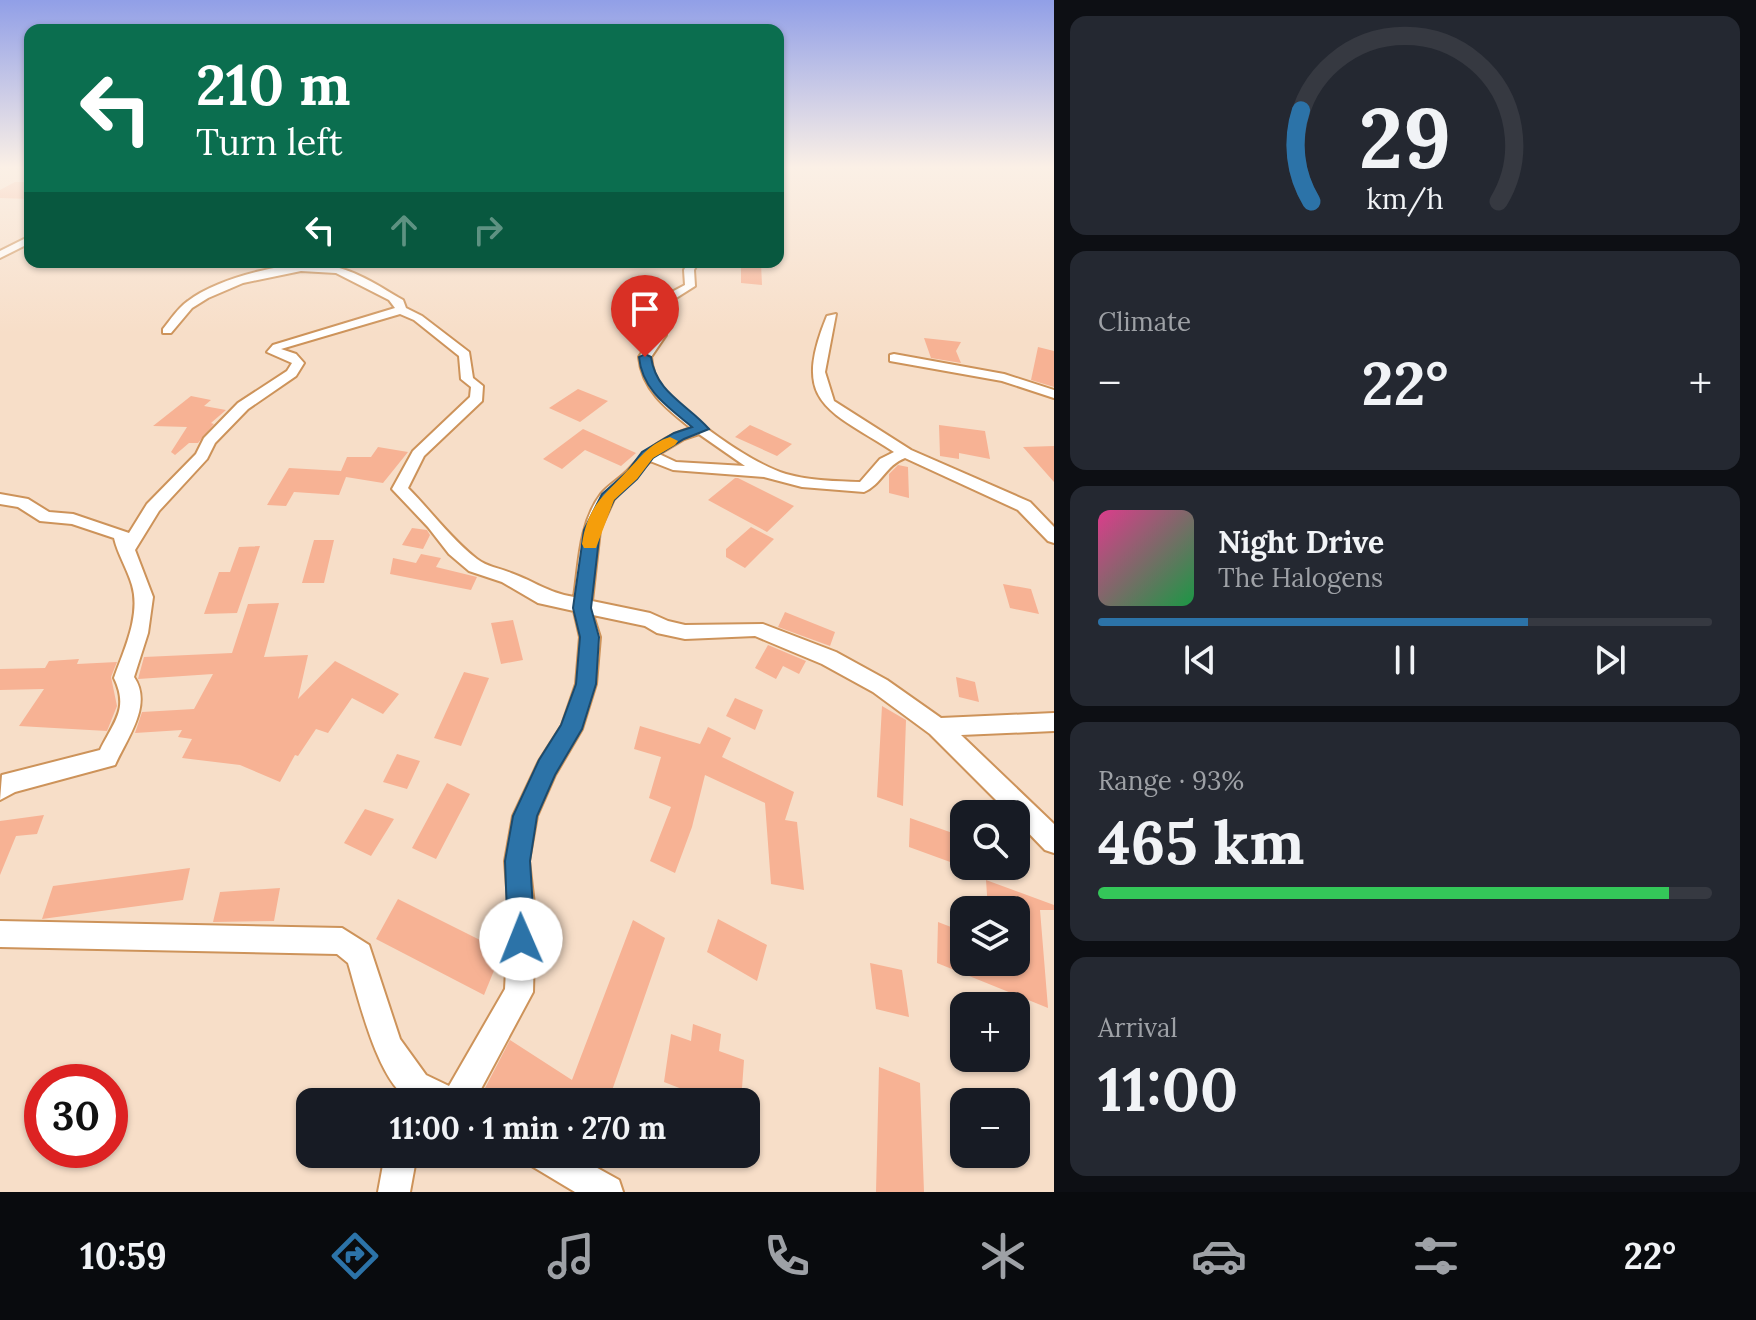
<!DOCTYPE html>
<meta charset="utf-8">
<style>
body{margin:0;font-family:Lora,serif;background:#242831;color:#f1f3f6;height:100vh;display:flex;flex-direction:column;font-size:30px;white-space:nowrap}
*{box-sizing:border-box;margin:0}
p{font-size:26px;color:#9ea1a6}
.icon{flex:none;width:44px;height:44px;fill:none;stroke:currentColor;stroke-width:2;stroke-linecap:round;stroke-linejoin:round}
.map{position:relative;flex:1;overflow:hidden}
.drawer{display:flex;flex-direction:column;gap:16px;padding:16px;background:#0d0f14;width:702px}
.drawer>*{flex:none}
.guide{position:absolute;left:24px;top:24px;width:760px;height:244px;border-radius:16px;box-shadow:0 2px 6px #0004;background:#0b6e4f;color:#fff;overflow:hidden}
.tools{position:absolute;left:950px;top:800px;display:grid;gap:16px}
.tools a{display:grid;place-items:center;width:80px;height:80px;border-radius:16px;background:#171b24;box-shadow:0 2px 6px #0004;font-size:40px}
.speed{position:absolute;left:24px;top:1064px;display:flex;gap:16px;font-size:40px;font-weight:700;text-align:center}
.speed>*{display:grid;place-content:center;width:104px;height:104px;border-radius:50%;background:#171b24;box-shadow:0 2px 6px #0004;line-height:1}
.speed .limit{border:12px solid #d22;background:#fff;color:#111}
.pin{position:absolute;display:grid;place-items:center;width:68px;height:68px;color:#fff;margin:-82px -34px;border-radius:50% 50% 50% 0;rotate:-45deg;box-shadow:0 0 8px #0007}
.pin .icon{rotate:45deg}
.me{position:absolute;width:88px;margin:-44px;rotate:359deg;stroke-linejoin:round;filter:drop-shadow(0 0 6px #0008)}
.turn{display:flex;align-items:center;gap:28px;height:168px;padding:0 40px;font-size:36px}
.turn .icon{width:104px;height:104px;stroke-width:2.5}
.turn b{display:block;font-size:56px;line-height:68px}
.lanes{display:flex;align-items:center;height:76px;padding:0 40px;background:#0003;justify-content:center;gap:40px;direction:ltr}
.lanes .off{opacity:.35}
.big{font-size:60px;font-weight:800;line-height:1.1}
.drawer .tile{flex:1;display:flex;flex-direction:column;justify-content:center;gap:12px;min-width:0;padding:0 28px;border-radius:16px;background:#242831}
.drawer .dial{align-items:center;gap:0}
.dial svg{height:208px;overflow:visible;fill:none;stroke:#363941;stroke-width:7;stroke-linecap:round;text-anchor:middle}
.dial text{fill:#f1f3f6;stroke:none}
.song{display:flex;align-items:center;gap:24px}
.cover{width:96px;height:96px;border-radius:12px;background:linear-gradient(135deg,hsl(330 70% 55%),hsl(140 70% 35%))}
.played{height:8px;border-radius:4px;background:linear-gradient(90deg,#2c73a8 70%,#363941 70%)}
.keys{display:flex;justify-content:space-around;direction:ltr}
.heat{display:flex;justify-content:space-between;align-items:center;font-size:44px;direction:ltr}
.charge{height:12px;border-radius:6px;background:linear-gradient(90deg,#34c759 93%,#363941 0)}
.trip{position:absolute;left:296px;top:1088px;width:464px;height:80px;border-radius:16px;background:#171b24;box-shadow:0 2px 6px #0004;font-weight:800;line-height:80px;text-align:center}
.menu{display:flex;height:128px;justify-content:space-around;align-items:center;background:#090b0e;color:#9ea1a6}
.menu .icon{width:56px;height:56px}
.menu .on{color:#2c73a8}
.menu b{font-size:36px;color:#f1f3f6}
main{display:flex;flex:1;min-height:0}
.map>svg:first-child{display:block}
.building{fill:#f7b294}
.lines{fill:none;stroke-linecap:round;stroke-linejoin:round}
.minor-casing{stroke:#cd935a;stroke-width:4}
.minor{fill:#fff;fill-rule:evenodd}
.route{fill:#2c73a8;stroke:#1d4b6d;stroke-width:2}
.slow{fill:#f59e0b}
</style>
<main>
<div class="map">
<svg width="1054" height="1192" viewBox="0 0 1054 1192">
<rect width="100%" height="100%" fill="#f7dec8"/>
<!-- building -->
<path class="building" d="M15 182H30V199L0 198V190Z
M741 262 761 263 762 285 741 283Z
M924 338 961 342 956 351 961 363 931 358Z
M1038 347 1054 351V387L1031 380Z
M578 389 608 401 580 422 549 408Z
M191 396 211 400 204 406 226 410 211 423 214 424 198 443H189L175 455 171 452 187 427 153 426Z
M750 425 792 444 777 456 735 437Z
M939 425 985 431 990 459 959 453V459L940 456Z
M583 429 636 453 621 466 585 450 562 469 543 459Z
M1054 446V482L1023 447Z
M378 447 408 452 383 483 346 477 339 495 294 492 286 506 267 505 289 468 341 471 347 457H371Z
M898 465 908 467 909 498 889 493V474Z
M735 478H738L794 506 767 532 708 500Z
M751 527 774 539 745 568 726 557V549Z
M412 528 427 530 430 535 423 549 402 545Z
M314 540H334L324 583H302Z
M260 546 237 613 204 614 219 572H230L239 547Z
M421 554 441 558 436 567 477 577 471 590 390 574 393 558 416 563Z
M1003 584 1031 589 1039 614 1010 608Z
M279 603 264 657 308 655 298 699 335 661 399 694 383 714 352 698 328 733 316 729 298 756 295 755 280 782 240 765 182 758 192 739 178 737 182 730 135 733 142 712 194 709 213 674 138 679 144 657 232 653 248 604Z
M785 612 835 632 830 646 778 627Z
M513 620 523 660 501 664 491 623Z
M768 645 806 661 799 674 783 666 776 679 755 668Z
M79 659 77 664 117 662 111 677 117 706 107 731 19 726 44 689 0 690V669L45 668 49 661Z
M464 672 489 678 461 746 434 738Z
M956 677 975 682 979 702 959 697Z
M735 698 763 710 755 730 726 716Z
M882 706 906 720 903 806 877 797Z
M640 726 700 744 708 727 731 738 722 757 794 792 785 820 797 822 804 890 771 884 765 803 705 775 692 827 675 873 650 861 671 807 649 798 661 757 634 749Z
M397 754 420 761 407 789 383 782Z
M447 783 470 794 436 859 412 848Z
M365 809 394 819 371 856 344 843Z
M44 815 37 834 16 836 0 875V821Z
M910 818 964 837V867L909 847Z
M190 868 183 900 42 919 53 886Z
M986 880 1054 905V910H1040L1048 1008 937 963 938 922 964 932V962H1016V910H988Z
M280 888 274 921 213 922 220 892Z
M398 899 502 951 484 995 376 939Z
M718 919 767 945 757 981 707 952Z
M633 920 665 938 608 1102H498L483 1092 510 1040 572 1080Z
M870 963 902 970 909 1017 876 1009Z
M693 1024 721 1034 719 1051 744 1060 741 1102H685L687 1091 664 1082 671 1034 691 1041Z
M879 1067 920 1083 924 1192H876Z"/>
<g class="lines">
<!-- minor casing -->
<g class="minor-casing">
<path id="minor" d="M30 236V243L0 258V251Z
M688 262H698L694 270 695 286 676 298 667 311 666 335 651 357C652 367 654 377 661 386 682 415 752 464 786 474 810 481 836 481 860 482L880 459 894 452C828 409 791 404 827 316L836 314 825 372 834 401 911 450 1030 502 1054 527V543L1048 541 1018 510 905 458C886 465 881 485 864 492L802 487 764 477 673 470 650 461 614 499 600 530 592 601 650 613 668 621 685 625 763 624 836 652 887 680 941 718 1054 713V731L961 735 1054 824V853L1045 850 1016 820V814H1010L930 734 873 692 822 664 755 636 685 639 657 633 645 626 593 615 600 637 596 684 582 729 555 775 537 816 529 861 535 913 533 992 474 1102C455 1102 429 1107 412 1100 379 1088 358 996 348 963L337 954 0 947V921L342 928 369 945 400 1039 426 1075 449 1086 505 989 509 913 505 861 513 816 539 761 562 725 576 684 580 637 574 611 538 603 502 582 469 571 449 554 428 527 392 489 413 451 470 397 471 387 461 379 459 356 414 320 400 314 281 349 296 354 304 363 296 376 248 409 215 443 207 459 159 511 135 550 153 597 148 633 134 677C153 705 127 738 115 765L15 792 0 800 2 775 100 750C114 721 129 709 114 678 124 650 141 615 132 585 127 568 118 555 114 538L72 524 40 521 18 507 0 504V494L28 499 49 512 73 514 129 533 147 504 196 454 204 438 238 403 287 371 292 363 267 352 273 345 395 308 389 300 336 273 301 271 243 283 208 298 192 308 171 333H163V329C171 319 178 308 188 301 219 277 298 257 336 267 360 273 382 288 403 300L406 308 422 316 469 352 473 378 483 386 482 401 424 456 408 488C431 511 451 539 477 559 487 567 500 568 511 573 536 582 546 592 574 597 579 564 579 523 601 494 608 485 621 478 629 469 647 449 665 436 691 428 667 409 642 390 639 357L654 335 657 311 668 294 685 285 684 270ZM699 434 745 466 676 462 659 454 684 439Z
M894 354 1004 374 1054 390V398L1002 381 890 361V355Z
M385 1154H417L410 1192H378Z
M525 1154H572L619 1180 623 1192H575L530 1165Z"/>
</g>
<!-- minor -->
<use href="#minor" class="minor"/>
</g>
<!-- sky -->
<linearGradient id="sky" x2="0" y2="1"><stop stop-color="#919fe7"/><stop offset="0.5" stop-color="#fbf0e6"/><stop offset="1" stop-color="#fbf0e6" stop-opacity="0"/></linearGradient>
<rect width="1054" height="334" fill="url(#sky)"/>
<!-- route -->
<path class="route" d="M645 354 651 357C656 393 687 404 709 429L684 439 653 458 637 479 614 500 600 530 591 608 599 637 596 684 582 729 555 775 537 816 530 861 535 939 531 949 521 953 512 949 508 939 505 861 513 816 539 760 561 725 576 684 580 637 573 608 584 530 602 494 627 472 642 452 674 433 692 427C668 407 642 390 639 357Z"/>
<!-- slow -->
<path class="slow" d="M670 437 678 441 675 445 653 458 637 479 614 500 596 548H584L582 544C588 505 603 497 627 471 641 457 650 443 670 437Z"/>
</svg>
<div class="tools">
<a><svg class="icon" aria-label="search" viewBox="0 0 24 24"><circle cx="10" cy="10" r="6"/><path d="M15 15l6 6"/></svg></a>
<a><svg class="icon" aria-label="layers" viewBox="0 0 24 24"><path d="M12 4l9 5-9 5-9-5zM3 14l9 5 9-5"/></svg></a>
<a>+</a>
<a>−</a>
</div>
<div class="speed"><div class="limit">30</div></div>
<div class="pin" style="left:645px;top:357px;background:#d93025"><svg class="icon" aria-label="arrive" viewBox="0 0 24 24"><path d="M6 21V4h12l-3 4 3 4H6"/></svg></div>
<svg class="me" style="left:521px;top:939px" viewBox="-20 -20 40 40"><circle r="19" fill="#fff"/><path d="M0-13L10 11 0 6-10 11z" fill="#2c73a8"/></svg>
<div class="trip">11:00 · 1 min · 270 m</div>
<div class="guide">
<div class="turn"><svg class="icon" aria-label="left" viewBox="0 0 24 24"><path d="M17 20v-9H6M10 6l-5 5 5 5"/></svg><div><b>210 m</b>Turn left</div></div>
<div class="lanes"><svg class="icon" aria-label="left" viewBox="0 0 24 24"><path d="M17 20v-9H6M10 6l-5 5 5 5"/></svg><svg class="icon off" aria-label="ahead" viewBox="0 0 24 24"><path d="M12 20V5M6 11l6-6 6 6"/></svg><svg class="icon off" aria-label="right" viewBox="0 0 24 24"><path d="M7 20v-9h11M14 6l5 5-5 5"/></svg></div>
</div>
</div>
<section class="drawer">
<div class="tile dial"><svg viewBox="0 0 100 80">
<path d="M14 69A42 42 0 1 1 86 69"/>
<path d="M14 69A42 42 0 0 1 10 34" stroke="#2c73a8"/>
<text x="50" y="56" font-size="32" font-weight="700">29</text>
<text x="50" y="72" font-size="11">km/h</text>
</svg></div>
<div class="tile"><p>Climate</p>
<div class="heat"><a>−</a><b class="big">22°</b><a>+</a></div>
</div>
<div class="tile">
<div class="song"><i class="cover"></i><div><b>Night Drive</b><p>The Halogens</p></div></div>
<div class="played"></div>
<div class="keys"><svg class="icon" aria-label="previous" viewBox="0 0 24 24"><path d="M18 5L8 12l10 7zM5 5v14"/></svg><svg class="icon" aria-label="pause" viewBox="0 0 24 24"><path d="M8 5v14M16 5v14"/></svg><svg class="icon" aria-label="next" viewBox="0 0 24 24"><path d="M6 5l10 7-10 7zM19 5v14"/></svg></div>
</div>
<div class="tile"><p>Range · 93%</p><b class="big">465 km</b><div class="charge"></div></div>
<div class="tile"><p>Arrival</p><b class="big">11:00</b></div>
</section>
</main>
<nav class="menu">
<b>10:59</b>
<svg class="icon on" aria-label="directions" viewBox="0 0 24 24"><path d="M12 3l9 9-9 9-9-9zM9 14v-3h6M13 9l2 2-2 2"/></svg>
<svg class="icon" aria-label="music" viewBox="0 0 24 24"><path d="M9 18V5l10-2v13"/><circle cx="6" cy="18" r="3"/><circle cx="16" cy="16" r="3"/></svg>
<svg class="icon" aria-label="phone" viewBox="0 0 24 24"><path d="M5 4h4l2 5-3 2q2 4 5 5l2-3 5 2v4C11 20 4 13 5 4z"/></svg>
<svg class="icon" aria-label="climate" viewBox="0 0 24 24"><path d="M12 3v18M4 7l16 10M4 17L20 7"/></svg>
<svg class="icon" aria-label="car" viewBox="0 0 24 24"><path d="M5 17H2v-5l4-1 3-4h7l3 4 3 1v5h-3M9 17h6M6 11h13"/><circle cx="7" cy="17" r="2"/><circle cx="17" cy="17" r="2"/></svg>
<svg class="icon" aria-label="filters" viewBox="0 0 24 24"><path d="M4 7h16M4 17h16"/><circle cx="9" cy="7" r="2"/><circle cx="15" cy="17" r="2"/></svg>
<b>22°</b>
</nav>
